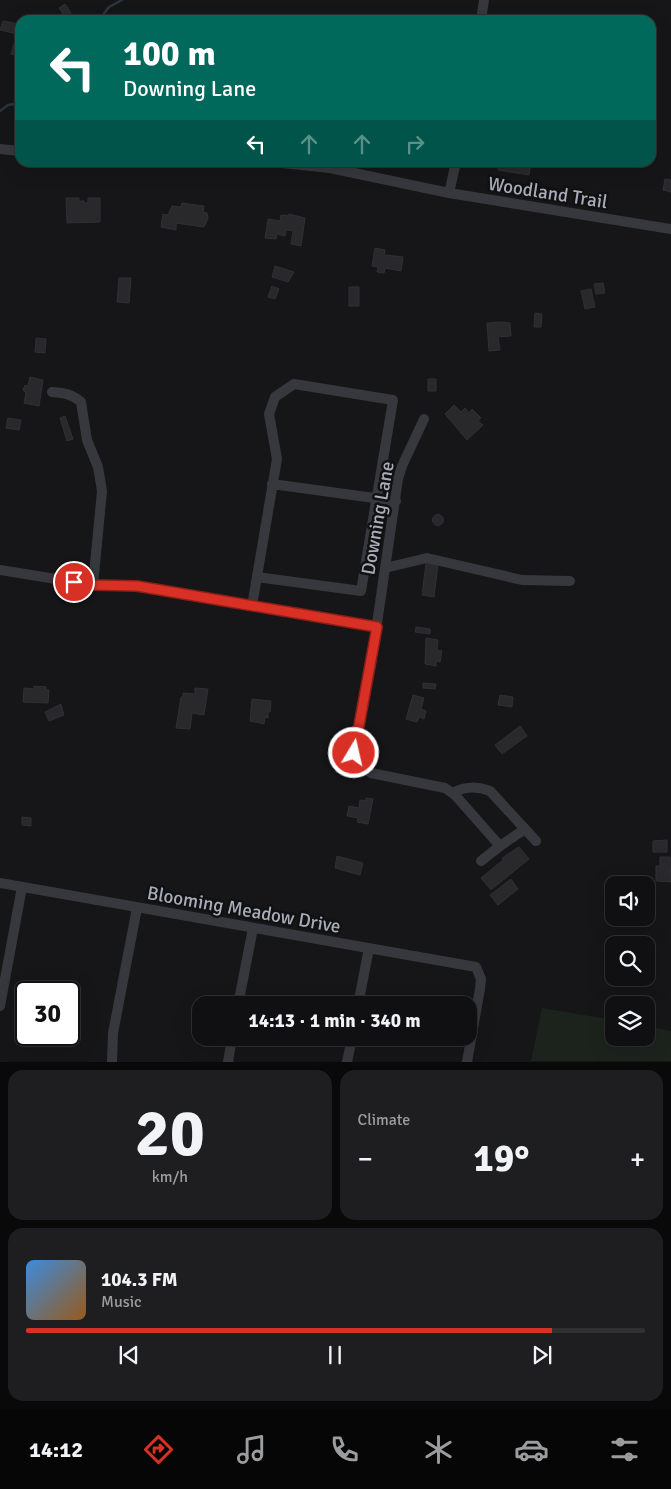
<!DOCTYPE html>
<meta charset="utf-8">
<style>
body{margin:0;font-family:Signika,sans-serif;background:#1e1e20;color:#f1f3f6;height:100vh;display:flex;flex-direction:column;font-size:19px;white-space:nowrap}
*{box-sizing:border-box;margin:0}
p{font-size:16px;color:#9c9d9f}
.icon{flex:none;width:28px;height:28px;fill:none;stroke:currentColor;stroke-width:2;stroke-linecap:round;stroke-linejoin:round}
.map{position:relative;height:1062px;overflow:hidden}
.details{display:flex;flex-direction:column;gap:8px;padding:8px;background:#09090a;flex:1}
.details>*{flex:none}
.guide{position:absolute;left:15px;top:15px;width:641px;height:152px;border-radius:15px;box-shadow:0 5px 20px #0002,0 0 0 1px #303032;background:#00695c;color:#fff;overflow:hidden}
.controls{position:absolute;left:605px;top:876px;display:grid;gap:10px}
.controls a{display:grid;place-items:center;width:50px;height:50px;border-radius:10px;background:#101012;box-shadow:0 5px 20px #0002,0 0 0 1px #303032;font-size:25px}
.speed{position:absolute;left:15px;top:981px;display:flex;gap:10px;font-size:25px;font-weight:700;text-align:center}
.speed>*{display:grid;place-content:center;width:65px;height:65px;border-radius:50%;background:#101012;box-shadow:0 5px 20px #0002,0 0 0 1px #303032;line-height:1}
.speed .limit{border:2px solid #111;border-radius:8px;background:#fff;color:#111}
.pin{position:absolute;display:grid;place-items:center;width:42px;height:42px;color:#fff;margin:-21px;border:2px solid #fff;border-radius:50%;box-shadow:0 1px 5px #0007}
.me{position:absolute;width:55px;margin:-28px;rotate:9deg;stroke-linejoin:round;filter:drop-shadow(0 0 4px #0008)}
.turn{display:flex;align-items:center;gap:18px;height:105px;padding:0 25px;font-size:22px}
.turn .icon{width:65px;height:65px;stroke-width:2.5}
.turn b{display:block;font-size:35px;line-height:42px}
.lanes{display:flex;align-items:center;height:48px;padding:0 25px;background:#0003;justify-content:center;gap:25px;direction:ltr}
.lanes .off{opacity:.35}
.big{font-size:38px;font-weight:700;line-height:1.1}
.details .widget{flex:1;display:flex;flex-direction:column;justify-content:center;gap:8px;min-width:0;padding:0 18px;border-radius:15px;background:#1e1e20}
.details .dial{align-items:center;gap:0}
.dial b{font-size:65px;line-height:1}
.song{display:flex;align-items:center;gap:15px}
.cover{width:60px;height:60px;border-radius:8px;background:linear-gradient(135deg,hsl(210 70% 55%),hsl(30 70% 35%))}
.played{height:5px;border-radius:2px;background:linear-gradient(90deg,#d93025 85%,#303032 85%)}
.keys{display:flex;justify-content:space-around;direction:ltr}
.heat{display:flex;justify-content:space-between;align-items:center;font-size:28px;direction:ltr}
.details .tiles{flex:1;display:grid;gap:8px;grid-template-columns:1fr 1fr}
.widget:last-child{grid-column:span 2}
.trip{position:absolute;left:192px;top:996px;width:285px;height:50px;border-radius:15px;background:#101012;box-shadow:0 5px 20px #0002,0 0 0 1px #303032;font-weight:700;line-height:50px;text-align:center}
.tab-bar{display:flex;height:80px;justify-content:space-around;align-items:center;background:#060607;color:#9c9d9f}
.tab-bar .icon{width:35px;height:35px}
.tab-bar .on{color:#d93025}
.tab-bar b{font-size:22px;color:#f1f3f6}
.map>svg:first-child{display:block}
.green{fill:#1c231d}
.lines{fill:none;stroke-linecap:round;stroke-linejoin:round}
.stream{stroke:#2c353c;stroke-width:2.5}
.building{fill:#29292c;stroke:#303034}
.minor{stroke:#37383d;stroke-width:10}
.route-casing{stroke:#8d1f18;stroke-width:12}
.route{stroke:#d93025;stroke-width:9}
.labels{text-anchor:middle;stroke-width:5;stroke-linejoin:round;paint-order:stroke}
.street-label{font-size:19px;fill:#a8adb8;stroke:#111113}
</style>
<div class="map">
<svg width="671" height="1062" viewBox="0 0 671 1062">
<rect width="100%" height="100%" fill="#161618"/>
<!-- green -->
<path class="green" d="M542 1008 614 1020V1038H646V1026L671 1031V1061H531Z"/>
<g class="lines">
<!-- stream -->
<path class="stream" d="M99 20 109 7 122 0
M0 111 8 105 20 103"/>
</g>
<!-- building -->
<path class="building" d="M65 4 71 13 65 17 59 8Z
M3 21 18 24 17 29H20V56L11 54 17 34 0 30Z
M499 162H531L529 175 498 170Z
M665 179 671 180V192L663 190Z
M66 198H79V201H84V203H88V198H100V222L67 223Z
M182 203 204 206 203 212 207 213 208 218 204 227 176 223V230L161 227 163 214 168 215 172 206 181 207Z
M289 214 305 218 301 246 291 244 293 231 286 230 285 236 277 234 276 239 265 238 268 219 280 221 281 215 289 216Z
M375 248 385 250 384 255 403 257 401 271 385 268 384 273 377 272 378 267 372 266Z
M275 266 294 272 288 282 272 277Z
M119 278H131L129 303 117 302Z
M603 283 605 293 596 294 594 284Z
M272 286 279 289 275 299 268 297Z
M349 287H359V306H349Z
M591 289 595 307 585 309 581 291Z
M535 313 542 314 541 327H534Z
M502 322 510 323 511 336 498 337 500 350 489 351 487 323Z
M36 338 46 339 45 353 35 352Z
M30 377 43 380 39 406 24 403 26 393 23 390 25 385 28 386Z
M428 379H436V391H428Z
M454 405 461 412 465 408 469 413 472 409 481 418 478 421 483 425 467 440 445 414Z
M65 416 73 439 67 441 60 418Z
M8 418 21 420 19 430 6 428Z
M432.5 520a5.5 5.5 0 1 1 11 0a5.5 5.5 0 1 1-11 0Z
M426 563 438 565 434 597 422 595Z
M416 627 430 629V634L415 632Z
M426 638 438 640 437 650 442 651 440 662 436 661V666L425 664Z
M423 683 436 684 435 689 423 688Z
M34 686 46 687V690H49L48 703 23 702 24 688 34 689Z
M195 688 208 689 204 715 192 713 190 729 176 728 181 697H183V693L195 694Z
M413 695 424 698 421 709 426 711 424 719 419 717 417 722 406 719Z
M500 695 513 697 512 707 498 705Z
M252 699 271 701 270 712H268V718L265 717 264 724 250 721Z
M61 704 64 715 49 721 45 712Z
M520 726 527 736 502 754 495 745Z
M366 798 373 799 368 824 357 822 358 818 347 816 349 806 359 808 360 800 366 801Z
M22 817 31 818V826L22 825Z
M667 840V852H653V841Z
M519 847 529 859 491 890 481 878 503 860 502 858Z
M337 856 363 863 360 875 335 868Z
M660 857H670L671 882 656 881V866H660Z
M511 879 518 889 498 905 490 895Z"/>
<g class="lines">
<!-- minor -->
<path class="minor" d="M481 20 484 0
M0 149 20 151
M273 162 330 168 449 193 671 229
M449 193 456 162
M52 392C64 393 72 394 81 402L87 440 98 467 102 491 93 585
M424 419 402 466 398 479 371 665 354 753 362 766 371 773 445 788 455 795 500 846 525 829 490 791C477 786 465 786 453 793
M272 484 396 501
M385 568 427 558 522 580 570 581
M0 570 93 585 137 586 377 627
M252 606 277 459 269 414 275 397 294 384 393 400 361 591 257 577
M525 829 536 841
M481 861 500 846
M0 883 476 967 481 979 480 989 467 1062
M238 1005 253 928
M358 1005 369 948
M0 1006 22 887
M112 1062 113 1033 137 908
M228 1062 232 1038
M347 1062 352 1038"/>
</g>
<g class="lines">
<!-- route casing -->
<g class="route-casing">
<path id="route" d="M74 582 93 585 137 586 377 627 354 753"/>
</g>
<!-- route -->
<use href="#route" class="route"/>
</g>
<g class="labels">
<!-- street labels -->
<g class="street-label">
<text transform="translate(548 192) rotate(9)" y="7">Woodland Trail</text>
<text transform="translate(377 518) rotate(-80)" y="7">Downing Lane</text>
<text transform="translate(244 909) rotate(10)" y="7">Blooming Meadow Drive</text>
</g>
</g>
</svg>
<div class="controls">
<a><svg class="icon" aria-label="sound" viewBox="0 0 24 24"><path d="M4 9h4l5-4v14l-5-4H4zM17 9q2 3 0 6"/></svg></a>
<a><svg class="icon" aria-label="search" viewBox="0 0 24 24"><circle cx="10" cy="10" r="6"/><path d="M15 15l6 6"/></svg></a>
<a><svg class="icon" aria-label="layers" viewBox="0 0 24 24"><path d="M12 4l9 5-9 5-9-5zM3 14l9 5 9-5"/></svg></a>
</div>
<div class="speed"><div class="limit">30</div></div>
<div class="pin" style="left:74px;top:582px;background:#d93025"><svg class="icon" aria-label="arrive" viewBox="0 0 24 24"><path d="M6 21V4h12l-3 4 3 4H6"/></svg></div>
<svg class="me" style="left:354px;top:753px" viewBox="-20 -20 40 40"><circle r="17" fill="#d93025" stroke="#fff" stroke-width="3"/><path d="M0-11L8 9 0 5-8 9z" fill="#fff"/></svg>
<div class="trip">14:13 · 1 min · 340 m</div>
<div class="guide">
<div class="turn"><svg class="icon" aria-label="left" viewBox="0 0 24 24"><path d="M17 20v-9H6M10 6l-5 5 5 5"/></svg><div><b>100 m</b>Downing Lane</div></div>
<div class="lanes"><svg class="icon" aria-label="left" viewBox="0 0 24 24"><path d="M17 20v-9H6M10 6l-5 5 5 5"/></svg><svg class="icon off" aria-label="ahead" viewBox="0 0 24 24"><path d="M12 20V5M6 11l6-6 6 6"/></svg><svg class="icon off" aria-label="ahead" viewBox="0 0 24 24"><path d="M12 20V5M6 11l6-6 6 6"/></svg><svg class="icon off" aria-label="right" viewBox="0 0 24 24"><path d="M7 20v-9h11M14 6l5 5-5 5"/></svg></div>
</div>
</div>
<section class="details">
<div class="tiles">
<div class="widget dial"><b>20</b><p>km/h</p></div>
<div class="widget"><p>Climate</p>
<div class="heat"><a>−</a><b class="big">19°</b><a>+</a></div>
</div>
<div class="widget">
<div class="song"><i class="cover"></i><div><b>104.3 FM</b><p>Music</p></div></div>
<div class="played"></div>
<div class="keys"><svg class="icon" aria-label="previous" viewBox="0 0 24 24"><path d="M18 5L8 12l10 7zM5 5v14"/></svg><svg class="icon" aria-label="pause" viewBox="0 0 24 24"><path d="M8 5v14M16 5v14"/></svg><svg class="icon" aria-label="next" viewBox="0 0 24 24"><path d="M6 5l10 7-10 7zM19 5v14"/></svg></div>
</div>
</div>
</section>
<nav class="tab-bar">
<b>14:12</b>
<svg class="icon on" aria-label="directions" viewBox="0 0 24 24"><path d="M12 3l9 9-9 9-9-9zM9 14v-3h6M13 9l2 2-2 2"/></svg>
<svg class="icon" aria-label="music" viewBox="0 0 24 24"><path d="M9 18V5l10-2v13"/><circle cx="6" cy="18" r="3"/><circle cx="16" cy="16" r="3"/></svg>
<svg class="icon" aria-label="phone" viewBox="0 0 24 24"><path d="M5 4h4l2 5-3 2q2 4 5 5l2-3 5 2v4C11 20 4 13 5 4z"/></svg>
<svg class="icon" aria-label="climate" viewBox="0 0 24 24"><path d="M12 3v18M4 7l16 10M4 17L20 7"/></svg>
<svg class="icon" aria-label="car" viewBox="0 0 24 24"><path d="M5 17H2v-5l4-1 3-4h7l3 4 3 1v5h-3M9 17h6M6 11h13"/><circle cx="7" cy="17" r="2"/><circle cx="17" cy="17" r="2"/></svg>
<svg class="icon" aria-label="filters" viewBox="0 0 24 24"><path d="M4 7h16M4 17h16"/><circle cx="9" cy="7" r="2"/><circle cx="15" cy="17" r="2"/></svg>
</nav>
